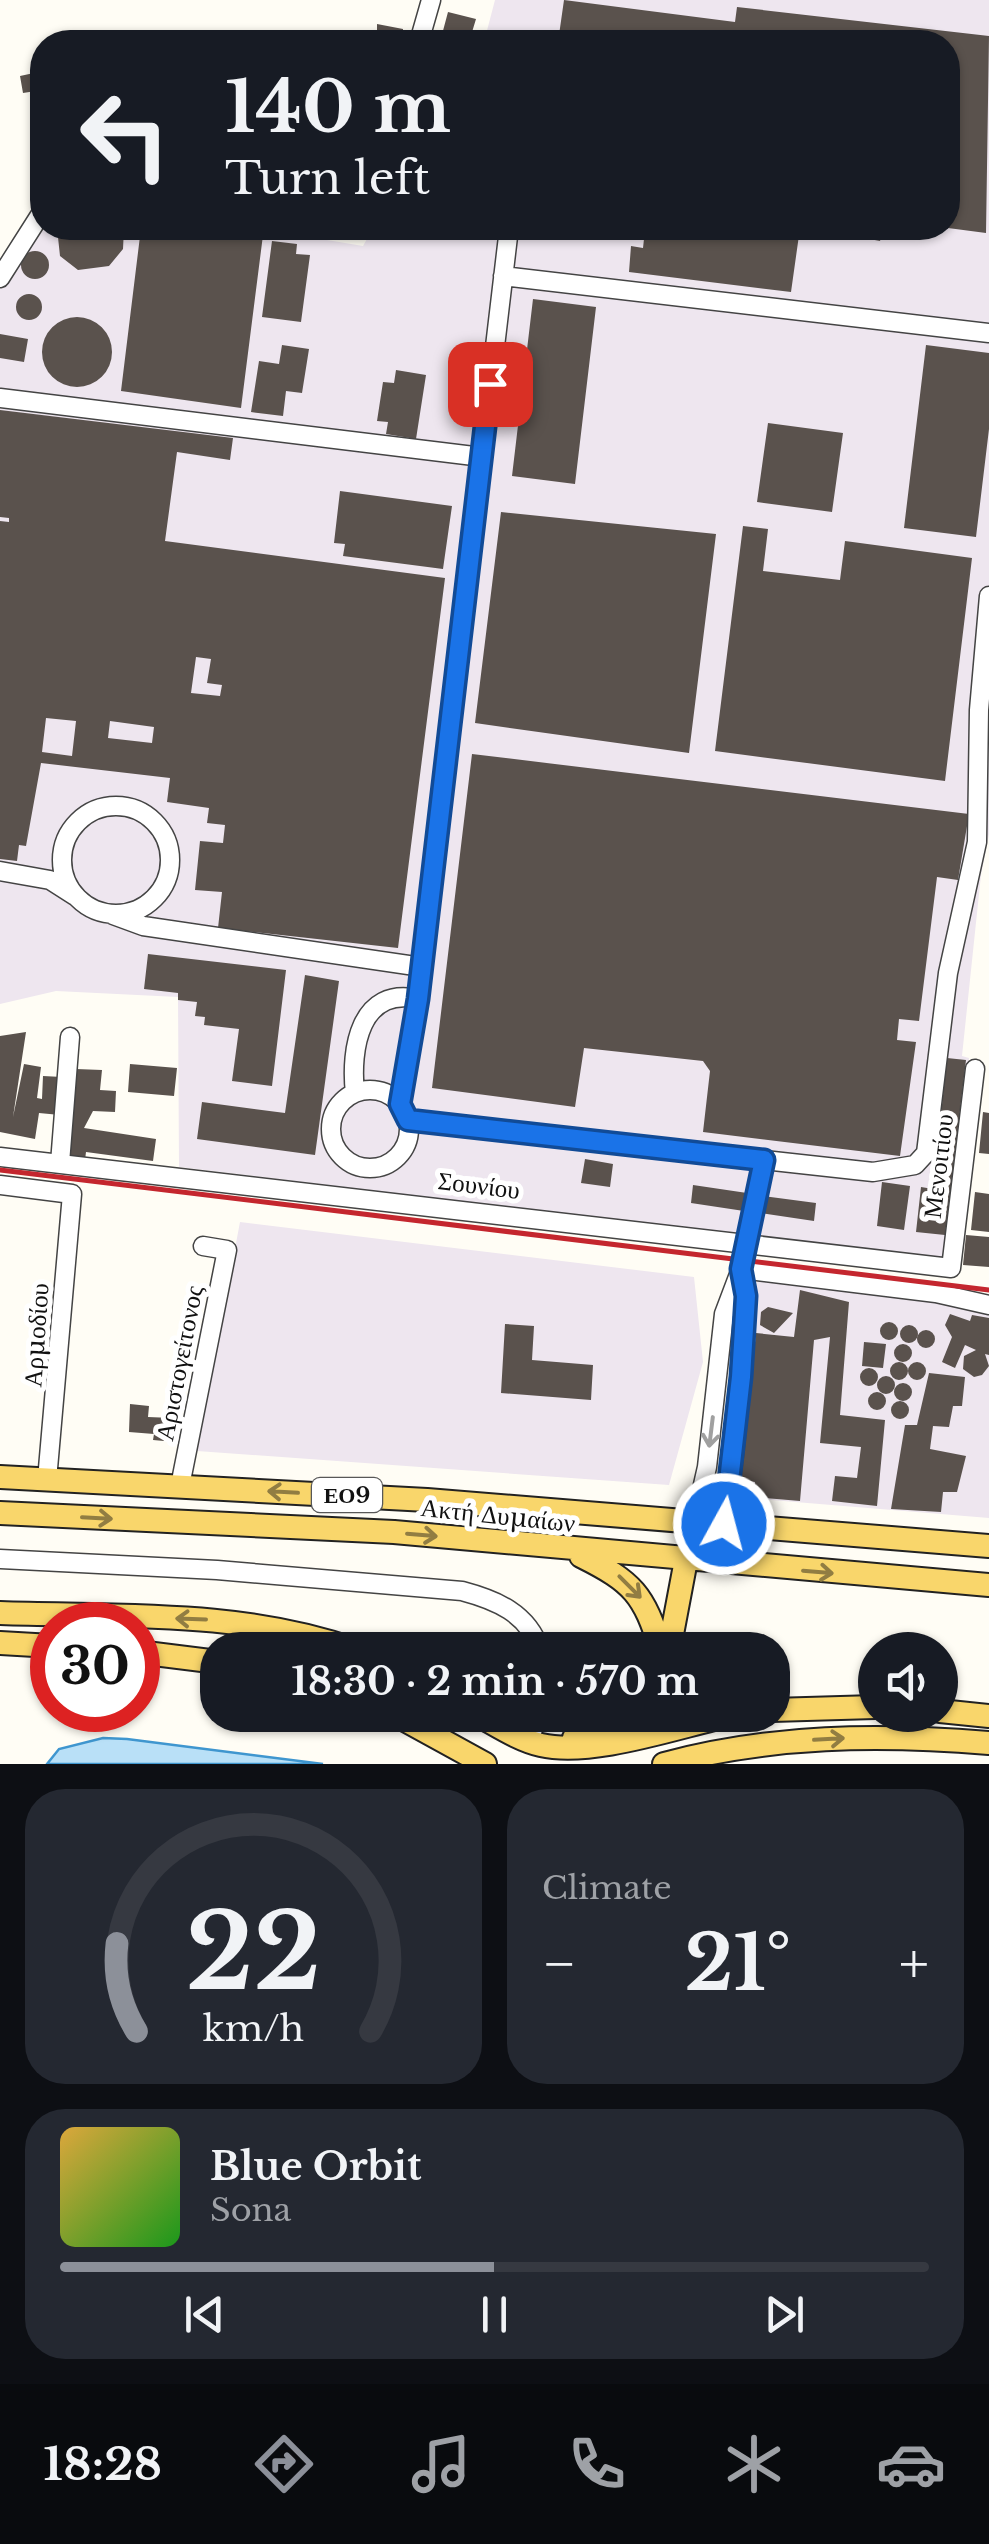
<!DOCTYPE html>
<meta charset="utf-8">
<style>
body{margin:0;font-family:"Libre Baskerville",serif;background:#242831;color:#f1f3f6;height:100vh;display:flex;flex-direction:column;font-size:38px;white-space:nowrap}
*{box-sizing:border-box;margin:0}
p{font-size:32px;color:#9ea1a6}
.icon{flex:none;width:55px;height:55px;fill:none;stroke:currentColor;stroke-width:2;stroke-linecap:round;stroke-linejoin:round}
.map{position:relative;height:1764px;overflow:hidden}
.drawer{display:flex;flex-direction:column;gap:25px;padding:25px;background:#0d0f14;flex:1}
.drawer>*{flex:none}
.guide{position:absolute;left:30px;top:30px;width:930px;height:210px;border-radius:40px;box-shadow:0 2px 8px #0004;background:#171b24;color:#f1f3f6;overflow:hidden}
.fabs{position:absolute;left:858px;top:1632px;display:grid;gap:20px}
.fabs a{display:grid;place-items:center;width:100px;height:100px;border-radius:50%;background:#171b24;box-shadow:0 2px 8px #0004;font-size:50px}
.speed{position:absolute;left:30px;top:1602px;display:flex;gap:20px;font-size:50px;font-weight:700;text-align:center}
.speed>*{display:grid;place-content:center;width:130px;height:130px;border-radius:50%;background:#171b24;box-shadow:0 2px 8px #0004;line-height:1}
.speed .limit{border:15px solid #d22;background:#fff;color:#111}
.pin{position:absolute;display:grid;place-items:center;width:85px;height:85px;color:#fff;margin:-42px;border-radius:20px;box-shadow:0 5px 15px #0006}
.me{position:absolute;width:110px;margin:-55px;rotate:7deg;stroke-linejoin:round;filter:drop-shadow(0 0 8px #0008)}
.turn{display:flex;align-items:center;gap:35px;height:210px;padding:0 30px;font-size:45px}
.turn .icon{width:130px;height:130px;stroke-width:2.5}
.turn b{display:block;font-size:70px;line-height:85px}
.big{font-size:75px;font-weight:700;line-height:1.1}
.drawer .tile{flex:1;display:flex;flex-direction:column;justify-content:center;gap:15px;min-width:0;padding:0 35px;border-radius:40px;background:#242831}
.drawer .dial{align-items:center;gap:0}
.dial svg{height:260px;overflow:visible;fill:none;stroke:#363941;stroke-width:7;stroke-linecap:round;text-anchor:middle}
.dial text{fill:#f1f3f6;stroke:none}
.song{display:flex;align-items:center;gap:30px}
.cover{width:120px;height:120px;border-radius:15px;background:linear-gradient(135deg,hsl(40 70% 55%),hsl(120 70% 35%))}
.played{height:10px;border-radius:5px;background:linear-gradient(90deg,#8c9099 50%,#363941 50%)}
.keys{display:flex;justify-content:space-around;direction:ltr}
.heat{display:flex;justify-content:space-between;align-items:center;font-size:55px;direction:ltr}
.drawer .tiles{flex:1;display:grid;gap:25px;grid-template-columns:1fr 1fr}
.tile:last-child{grid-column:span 2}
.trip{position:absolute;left:200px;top:1632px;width:590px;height:100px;border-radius:40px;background:#171b24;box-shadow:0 2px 8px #0004;font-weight:700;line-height:100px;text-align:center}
.menu{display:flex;height:160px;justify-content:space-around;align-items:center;background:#090b0e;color:#9ea1a6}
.menu .icon{width:70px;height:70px}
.menu .current{color:#8c9099}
.menu b{font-size:45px;color:#f1f3f6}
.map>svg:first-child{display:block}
.industrial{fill:#eee6ef}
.water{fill:#b9e0f7;stroke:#3f96cf;stroke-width:2.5}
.building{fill:#5a524d;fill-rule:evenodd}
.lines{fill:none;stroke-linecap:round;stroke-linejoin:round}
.minor-casing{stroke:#444;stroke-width:21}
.major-casing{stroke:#222;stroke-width:26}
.minor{stroke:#fff;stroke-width:18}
.major{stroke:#f9d66b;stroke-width:22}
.rail{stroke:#c4262e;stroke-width:5}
.oneway{stroke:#a0a0a0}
.oneway2{stroke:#917d42}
.route-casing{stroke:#114b97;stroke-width:25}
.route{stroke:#1a73e8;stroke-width:18}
.labels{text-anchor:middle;stroke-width:10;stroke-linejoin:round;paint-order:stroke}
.shield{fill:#fff;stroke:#585858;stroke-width:2.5}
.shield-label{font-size:22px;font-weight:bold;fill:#111}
.street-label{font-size:25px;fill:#111;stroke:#fff}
</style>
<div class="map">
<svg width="989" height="1764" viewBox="0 0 989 1764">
<rect width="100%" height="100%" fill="#fffdf5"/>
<!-- industrial -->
<path class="industrial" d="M495 0H989V834L981 875 962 1056 969 1058 945 1260 179 1167 178 997 56 991 0 1004V289L42 227 255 228 363 246 373 228H948V42H484Z
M240 1222 694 1277 703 1362 669 1485 197 1451Z
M757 1279 989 1309V1518L735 1497Z"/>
<!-- water -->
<path class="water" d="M103 1738 127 1739 323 1764H47L59 1749Z"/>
<!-- building -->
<path class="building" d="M564 0 735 22 737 7 989 36 986 233 948 228V42H558Z
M448 12 476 19 469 42H440Z
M377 24 403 29V42H377Z
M42 59V90L23 93 20 76 34 73 32 61Z
M57 228H124L123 249 109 266 78 270 60 256Z
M141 228H202L263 235 241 408 121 391Z
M537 228H800L791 292 629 272 631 246 643 248 644 239 563 232 561 239 536 237Z
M811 228H908V233L883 231 880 241Z
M272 241 297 244 296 254 310 255 301 322 262 317Z
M21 265a14 14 0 1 1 28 0a14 14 0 1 1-28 0Z
M16 307a13 13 0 1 1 26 0a13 13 0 1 1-26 0Z
M533 299 596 307 575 484 512 476Z
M42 352a35 35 0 1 1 70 0a35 35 0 1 1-70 0Z
M0 334 28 339 24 362 0 358Z
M282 345 309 349 302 393 286 391 283 416 251 412 259 361 279 364Z
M926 345 989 353V429L976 537 904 528Z
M396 370 426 375 416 439 386 434 388 422 377 421 383 382 394 383Z
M0 410 233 438 230 460 177 452 165 541 445 578 398 948 218 928 222 892 195 890 200 841 223 843 225 825 207 823 209 808 167 802 170 778 41 763 26 846 19 845 17 861 0 859V521L9 522V518L0 517ZM196 657 211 659 207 683 222 685 220 696 191 693ZM46 718 76 721 72 756 42 752ZM110 721 154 727 152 743 108 738Z
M768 423 843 433 832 512 757 502Z
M340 491 452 506 443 569 343 556 345 544 334 543Z
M501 512 716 534 689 753 475 723Z
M743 526 768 529 763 571 840 580 845 541 972 558 945 781 715 751Z
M472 754 969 814 958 880 937 877 919 1021 899 1019 897 1040 916 1042 900 1156 703 1132 710 1071 703 1061 584 1048 575 1107 432 1088Z
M148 954 286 970 272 1086 232 1081 239 1029 204 1025 205 1017 195 1016 197 1002 178 1000V993L144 989Z
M305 975 339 981 315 1155 197 1139 202 1102 285 1113Z
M26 1032 13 1117 24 1064 41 1067 37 1098 42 1099 43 1076 62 1077 60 1115 39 1113 35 1139 0 1132V1036Z
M947 1058 966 1060 945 1235 916 1232 921 1187 933 1189Z
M130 1064 177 1068 174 1096 128 1092Z
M76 1069 102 1070 100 1090 116 1091 115 1112 93 1111 84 1128 156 1139 153 1161 86 1152 85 1160 68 1158Z
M983 1112 989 1113V1154L979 1153Z
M585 1159 613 1164 610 1187 581 1183Z
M882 1182 910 1186 904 1230 877 1226Z
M693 1185 747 1193 744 1211 691 1203Z
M975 1192 989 1194V1232L971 1230Z
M763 1196 816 1203 814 1221 760 1213Z
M966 1235 989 1237V1267L963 1265Z
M800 1290 849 1302 840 1415 885 1420 877 1506 832 1501 835 1476 857 1478 861 1447 820 1443 830 1337 814 1340 800 1501 754 1497 755 1482 741 1480 756 1333 794 1337Z
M768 1307 793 1313 774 1333 760 1325 761 1312Z
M950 1314 970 1321 972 1315 989 1318V1355L985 1354 989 1366 982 1375 974 1377 963 1369 964 1356 976 1350 965 1345 955 1368 942 1362 952 1337 945 1325Z
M880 1331a9 9 0 1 1 18 0a9 9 0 1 1-18 0Z
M505 1324 534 1326 532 1360 593 1365 591 1400 501 1393Z
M900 1334a9 9 0 1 1 18 0a9 9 0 1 1-18 0Z
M917 1339a9 9 0 1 1 18 0a9 9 0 1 1-18 0Z
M864 1342 886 1344 883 1368 862 1366Z
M894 1353a9 9 0 1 1 18 0a9 9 0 1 1-18 0Z
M890 1371a9 9 0 1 1 18 0a9 9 0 1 1-18 0Z
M908 1371a9 9 0 1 1 18 0a9 9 0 1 1-18 0Z
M860 1377a9 9 0 1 1 18 0a9 9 0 1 1-18 0Z
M929 1373 965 1377 962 1406H953L949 1427 933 1426 930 1449 966 1456 957 1492H943L941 1512 891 1509 905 1425H917Z
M170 1374 180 1375 178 1398 168 1397Z
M877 1385a9 9 0 1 1 18 0a9 9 0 1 1-18 0Z
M894 1392a9 9 0 1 1 18 0a9 9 0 1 1-18 0Z
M868 1401a9 9 0 1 1 18 0a9 9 0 1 1-18 0Z
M891 1410a9 9 0 1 1 18 0a9 9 0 1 1-18 0Z
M130 1404 149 1406 148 1417 172 1418 171 1434 164 1433V1441L153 1440 154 1434 129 1432Z"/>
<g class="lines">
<!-- minor casing -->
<g class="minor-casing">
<path id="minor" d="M419 42 431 0
M503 276 989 333
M0 278 42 212
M0 398 482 457
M62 860a54 54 0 1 1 108 0a54 54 0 1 1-108 0Z
M0 871 50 880 75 896
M113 915 143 926 422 967
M331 1129a39 39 0 1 1 78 0a39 39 0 1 1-78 0Z
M355 1093C350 1049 360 986 418 999
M400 1104 418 999 509 228
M408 1120 764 1160
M0 1157 951 1268 975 1069
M60 1163 70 1037
M0 1185 72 1194 47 1480
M741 1269 936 1293 989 1305
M180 1486 227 1250 203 1246
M0 1559 217 1570 462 1591C496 1600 528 1613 540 1650
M688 1559C701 1554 711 1549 718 1537 734 1509 750 1302 741 1269
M686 1560 707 1467 724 1314 741 1269 764 1160 873 1172 915 1165 926 1153 948 973 977 842 979 710 989 596
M528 1741 539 1715"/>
</g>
<!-- major casing -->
<g class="major-casing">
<path id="major" d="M0 1477 427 1500 989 1546
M0 1513 394 1532 989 1585
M581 1556C633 1582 644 1594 661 1650
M0 1613C119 1617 242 1610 355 1650
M0 1643 52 1646
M669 1650 686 1560
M138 1652 218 1662
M772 1710 875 1707
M940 1711 989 1716
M396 1715 485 1764
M478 1715C498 1726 519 1740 541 1745 593 1757 679 1726 731 1715
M574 1738 624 1715
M664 1764C771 1735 879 1734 989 1743"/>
</g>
<!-- minor -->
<use href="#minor" class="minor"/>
<!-- major -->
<use href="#major" class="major"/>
<!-- rail -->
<path class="rail" d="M0 1170 989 1290"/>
</g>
<!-- one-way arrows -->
<defs><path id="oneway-shaft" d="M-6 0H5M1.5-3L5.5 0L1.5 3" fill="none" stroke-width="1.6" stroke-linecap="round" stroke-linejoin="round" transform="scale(2.5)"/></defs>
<use class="oneway" href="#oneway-shaft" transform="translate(711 1432) rotate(97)"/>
<g class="oneway2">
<use href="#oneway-shaft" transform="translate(283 1492) rotate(-177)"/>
<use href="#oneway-shaft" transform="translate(97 1518) rotate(3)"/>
<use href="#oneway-shaft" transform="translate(422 1535) rotate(5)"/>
<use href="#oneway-shaft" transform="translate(818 1572) rotate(5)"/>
<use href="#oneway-shaft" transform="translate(630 1587) rotate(45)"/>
<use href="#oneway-shaft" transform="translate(191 1619) rotate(-178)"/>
<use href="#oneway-shaft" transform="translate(829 1739) rotate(-3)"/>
</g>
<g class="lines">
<!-- route casing -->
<g class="route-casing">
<path id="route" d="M490 384 418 999 400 1104 408 1120 764 1160 741 1269 746 1296 741 1377 724 1524"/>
</g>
<!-- route -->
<use href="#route" class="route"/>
</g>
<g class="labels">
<!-- shield labels -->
<rect class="shield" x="312" y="1478" width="70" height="34" rx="8"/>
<g class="shield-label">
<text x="347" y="1503">ΕΟ9</text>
</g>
<!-- street labels -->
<g class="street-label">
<text transform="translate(938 1166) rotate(-83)" y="9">Μενοιτίου</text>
<text transform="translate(479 1185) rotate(7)" y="9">Σουνίου</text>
<text transform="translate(36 1335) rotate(-86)" y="9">Αρμοδίου</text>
<text transform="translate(179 1363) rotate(-79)" y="9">Αριστογείτονος</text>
<text transform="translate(498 1515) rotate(6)" y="9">Ακτή Δυμαίων</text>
</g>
</g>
</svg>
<div class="fabs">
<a><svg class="icon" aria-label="sound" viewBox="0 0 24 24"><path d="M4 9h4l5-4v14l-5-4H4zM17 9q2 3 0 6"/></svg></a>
</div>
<div class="speed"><div class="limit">30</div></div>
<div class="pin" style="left:490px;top:384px;background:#d93025"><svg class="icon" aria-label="arrive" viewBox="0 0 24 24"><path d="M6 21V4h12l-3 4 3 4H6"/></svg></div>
<svg class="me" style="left:724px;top:1524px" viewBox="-20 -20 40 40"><circle r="17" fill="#1a73e8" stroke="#fff" stroke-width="3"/><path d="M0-11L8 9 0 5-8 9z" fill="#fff"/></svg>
<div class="trip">18:30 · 2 min · 570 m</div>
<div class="guide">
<div class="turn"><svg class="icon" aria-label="left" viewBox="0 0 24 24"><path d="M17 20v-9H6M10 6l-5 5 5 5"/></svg><div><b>140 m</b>Turn left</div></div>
</div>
</div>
<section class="drawer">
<div class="tiles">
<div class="tile dial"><svg viewBox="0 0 100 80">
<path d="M14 69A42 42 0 1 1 86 69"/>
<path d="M14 69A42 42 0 0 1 8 42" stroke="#8c9099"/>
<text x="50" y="56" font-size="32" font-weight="700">22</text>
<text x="50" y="72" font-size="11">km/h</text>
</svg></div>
<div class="tile"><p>Climate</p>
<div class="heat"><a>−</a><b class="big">21°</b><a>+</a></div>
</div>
<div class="tile">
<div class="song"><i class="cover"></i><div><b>Blue Orbit</b><p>Sona</p></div></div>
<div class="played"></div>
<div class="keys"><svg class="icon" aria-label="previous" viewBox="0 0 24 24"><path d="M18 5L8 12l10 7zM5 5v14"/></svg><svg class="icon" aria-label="pause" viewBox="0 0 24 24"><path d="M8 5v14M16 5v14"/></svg><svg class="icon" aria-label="next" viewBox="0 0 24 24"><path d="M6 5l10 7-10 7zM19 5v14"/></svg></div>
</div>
</div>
</section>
<nav class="menu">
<b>18:28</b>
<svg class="icon current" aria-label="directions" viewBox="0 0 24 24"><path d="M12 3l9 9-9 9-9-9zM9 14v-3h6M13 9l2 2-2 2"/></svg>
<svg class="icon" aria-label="music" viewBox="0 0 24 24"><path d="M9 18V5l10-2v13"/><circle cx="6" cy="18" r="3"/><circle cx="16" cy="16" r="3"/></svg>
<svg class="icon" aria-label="phone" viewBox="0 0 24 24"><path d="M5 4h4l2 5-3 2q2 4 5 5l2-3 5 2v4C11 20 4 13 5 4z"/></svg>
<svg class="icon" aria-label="climate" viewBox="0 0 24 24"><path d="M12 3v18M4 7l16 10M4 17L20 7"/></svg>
<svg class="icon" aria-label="car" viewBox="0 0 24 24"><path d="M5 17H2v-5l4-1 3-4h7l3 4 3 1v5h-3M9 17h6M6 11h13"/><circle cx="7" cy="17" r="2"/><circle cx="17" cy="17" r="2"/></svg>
</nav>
